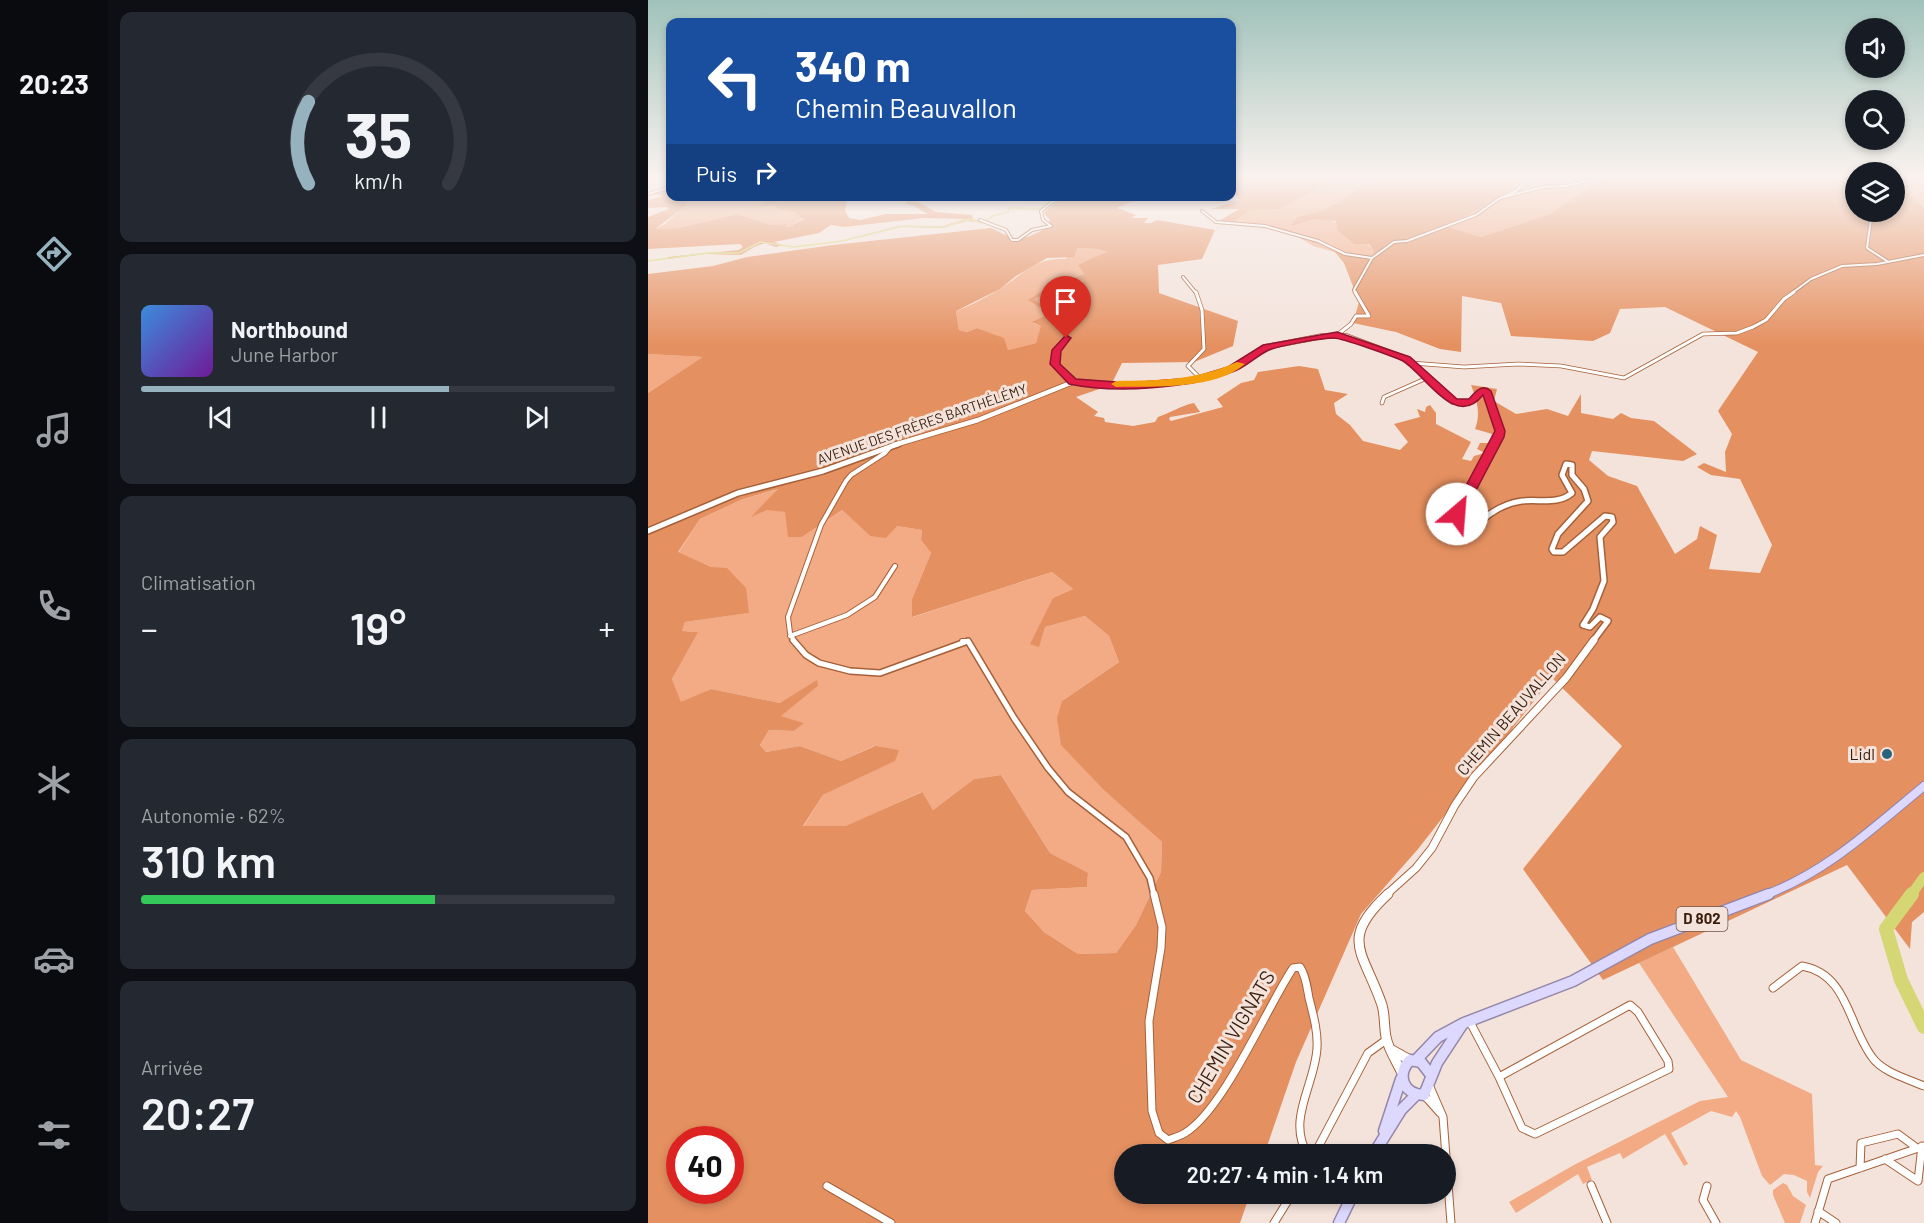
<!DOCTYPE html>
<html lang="fr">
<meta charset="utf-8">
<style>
body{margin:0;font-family:Barlow,sans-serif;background:#242831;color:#f1f3f6;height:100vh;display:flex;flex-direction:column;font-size:22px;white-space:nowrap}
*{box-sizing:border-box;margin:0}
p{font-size:20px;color:#9ea1a6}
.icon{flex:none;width:33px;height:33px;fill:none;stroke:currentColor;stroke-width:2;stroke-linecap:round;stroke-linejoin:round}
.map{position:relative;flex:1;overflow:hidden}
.details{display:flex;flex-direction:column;gap:12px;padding:12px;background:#0d0f14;width:540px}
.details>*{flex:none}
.hud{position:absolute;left:18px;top:18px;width:570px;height:183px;border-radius:12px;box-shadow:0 3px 9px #0003;background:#1a4fa0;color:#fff;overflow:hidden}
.buttons{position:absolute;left:1197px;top:18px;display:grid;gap:12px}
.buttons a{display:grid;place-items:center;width:60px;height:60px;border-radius:50%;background:#171b24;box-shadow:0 3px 9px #0003;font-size:30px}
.speed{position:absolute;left:18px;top:1126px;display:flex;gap:12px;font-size:30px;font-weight:700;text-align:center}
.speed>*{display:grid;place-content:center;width:78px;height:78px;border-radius:50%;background:#171b24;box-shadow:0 3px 9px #0003;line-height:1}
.speed .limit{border:9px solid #d22;background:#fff;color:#111}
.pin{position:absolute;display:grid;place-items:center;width:51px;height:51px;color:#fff;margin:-62px -26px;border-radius:50% 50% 50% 0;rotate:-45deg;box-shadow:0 0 6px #0007}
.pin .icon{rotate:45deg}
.me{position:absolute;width:66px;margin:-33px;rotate:27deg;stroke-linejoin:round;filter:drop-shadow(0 0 4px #0008)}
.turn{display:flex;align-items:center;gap:21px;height:126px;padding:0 30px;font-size:27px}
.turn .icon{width:78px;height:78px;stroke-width:2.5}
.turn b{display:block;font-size:42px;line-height:51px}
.then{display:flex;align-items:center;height:57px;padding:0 30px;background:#0003;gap:12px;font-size:22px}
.big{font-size:45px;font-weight:600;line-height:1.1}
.details .widget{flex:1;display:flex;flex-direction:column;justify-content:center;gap:9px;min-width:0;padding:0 21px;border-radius:12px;background:#242831}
.details .dial{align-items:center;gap:0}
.dial svg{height:156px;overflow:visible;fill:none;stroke:#363941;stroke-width:7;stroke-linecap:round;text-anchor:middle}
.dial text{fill:#f1f3f6;stroke:none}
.song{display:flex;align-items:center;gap:18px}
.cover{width:72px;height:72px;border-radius:9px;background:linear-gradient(135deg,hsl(210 70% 55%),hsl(280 70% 35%))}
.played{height:6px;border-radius:3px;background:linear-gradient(90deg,#97b2bf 65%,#363941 65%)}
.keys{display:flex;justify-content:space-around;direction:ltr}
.heat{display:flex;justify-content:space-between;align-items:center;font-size:33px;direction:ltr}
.charge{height:9px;border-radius:4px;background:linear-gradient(90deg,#34c759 62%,#363941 0)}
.trip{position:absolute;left:466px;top:1144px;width:342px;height:60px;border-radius:30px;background:#171b24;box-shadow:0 3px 9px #0003;font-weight:600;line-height:60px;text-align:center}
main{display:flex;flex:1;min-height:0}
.tabs{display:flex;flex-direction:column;width:108px;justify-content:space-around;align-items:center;background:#090b0e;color:#9ea1a6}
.tabs .icon{width:42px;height:42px}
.tabs .on{color:#97b2bf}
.tabs b{font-size:27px;color:#f1f3f6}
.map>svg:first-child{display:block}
.green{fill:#f2ab84}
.forest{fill:#e59060;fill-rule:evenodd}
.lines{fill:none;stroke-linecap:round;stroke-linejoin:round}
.stream{stroke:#d5d674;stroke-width:1.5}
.river-far1{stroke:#d5d674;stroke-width:10}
.river{stroke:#d5d674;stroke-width:14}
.street-far4-casing{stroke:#a56038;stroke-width:4}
.street-far3-casing{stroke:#a56038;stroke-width:4.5}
.street-far2-casing{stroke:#a56038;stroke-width:6}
.street-far1-casing{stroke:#a56038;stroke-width:8}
.street-casing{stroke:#a56038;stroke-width:9}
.secondary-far3-casing{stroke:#a56038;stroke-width:6}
.secondary-far2-casing{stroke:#a56038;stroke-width:8}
.secondary-far1-casing{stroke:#a56038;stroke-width:9}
.secondary-casing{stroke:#a56038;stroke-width:11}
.primary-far1-casing{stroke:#9486a9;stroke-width:10}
.primary-casing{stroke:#9486a9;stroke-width:13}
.street-far4{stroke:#fff;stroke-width:2}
.street-far3{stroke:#fff;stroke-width:3}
.street-far2{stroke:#fff;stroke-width:4}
.street-far1{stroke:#fff;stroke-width:5}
.street{stroke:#fff;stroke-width:7}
.secondary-far3{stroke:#fff;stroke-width:4.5}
.secondary-far2{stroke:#fff;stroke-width:5}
.secondary-far1{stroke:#fff;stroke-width:7}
.secondary{stroke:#fff;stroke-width:9}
.primary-far1{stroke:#dcd8fe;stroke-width:8}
.primary{stroke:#dcd8fe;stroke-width:10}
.route{fill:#e11d48;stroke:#92132f;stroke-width:1.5}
.slow{fill:#f59e0b}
.poi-dot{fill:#28627b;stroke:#f3e3db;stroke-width:2}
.labels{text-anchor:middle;stroke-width:6;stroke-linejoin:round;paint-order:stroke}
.far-street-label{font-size:14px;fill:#391d0c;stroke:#f3e3db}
.shield{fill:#f3e3db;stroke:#71584a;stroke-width:1.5}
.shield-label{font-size:15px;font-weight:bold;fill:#391d0c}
.street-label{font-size:16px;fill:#391d0c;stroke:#f3e3db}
.poi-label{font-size:16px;fill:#391d0c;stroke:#f3e3db;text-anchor:end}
.near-street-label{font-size:20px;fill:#391d0c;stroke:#f3e3db}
</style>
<main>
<nav class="tabs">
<b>20:23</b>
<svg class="icon on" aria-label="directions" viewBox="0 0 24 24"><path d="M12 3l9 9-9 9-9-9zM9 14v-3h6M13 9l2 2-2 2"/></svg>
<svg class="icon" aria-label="music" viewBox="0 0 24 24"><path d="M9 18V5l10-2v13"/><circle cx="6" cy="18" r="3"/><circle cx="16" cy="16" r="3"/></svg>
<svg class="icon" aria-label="phone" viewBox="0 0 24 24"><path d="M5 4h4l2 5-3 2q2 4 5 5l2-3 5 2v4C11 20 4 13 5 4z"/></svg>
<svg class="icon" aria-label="climate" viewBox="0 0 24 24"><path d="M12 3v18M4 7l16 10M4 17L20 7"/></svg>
<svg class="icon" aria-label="car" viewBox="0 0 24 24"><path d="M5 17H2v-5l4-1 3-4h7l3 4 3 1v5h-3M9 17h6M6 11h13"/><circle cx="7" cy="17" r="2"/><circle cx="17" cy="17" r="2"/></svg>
<svg class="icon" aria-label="filters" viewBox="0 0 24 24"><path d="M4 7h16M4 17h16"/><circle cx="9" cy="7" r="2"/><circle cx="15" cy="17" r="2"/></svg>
</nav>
<section class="details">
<div class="widget dial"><svg viewBox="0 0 100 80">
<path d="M14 69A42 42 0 1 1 86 69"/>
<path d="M14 69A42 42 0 0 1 14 27" stroke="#97b2bf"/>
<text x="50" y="56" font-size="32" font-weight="700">35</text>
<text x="50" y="72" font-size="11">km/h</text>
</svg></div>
<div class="widget">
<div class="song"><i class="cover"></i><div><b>Northbound</b><p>June Harbor</p></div></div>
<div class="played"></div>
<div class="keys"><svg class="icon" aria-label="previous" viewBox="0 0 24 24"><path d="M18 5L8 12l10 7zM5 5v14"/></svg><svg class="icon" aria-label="pause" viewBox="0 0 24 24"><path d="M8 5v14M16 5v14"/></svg><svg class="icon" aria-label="next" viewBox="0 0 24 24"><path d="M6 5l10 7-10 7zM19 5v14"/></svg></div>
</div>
<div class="widget"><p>Climatisation</p>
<div class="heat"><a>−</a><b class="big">19°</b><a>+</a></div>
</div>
<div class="widget"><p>Autonomie · 62%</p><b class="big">310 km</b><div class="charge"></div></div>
<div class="widget"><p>Arrivée</p><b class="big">20:27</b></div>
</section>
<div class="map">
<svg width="1276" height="1223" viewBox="0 0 1276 1223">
<rect width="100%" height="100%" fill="#f3e3db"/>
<!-- green -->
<path class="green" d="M684 175H728L725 180 676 210 649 217 644 225C651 224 659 220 667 219 689 217 713 235 726 251L724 258 700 256 665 246 647 235 612 227 571 223H602L587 221 601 211 631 209 690 177Z
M881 175H971L949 182 902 214 833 237 795 226C827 213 856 197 881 175Z
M1247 175H1276V208L1263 196 1247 187Z
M33 197H117V203L113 207 128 205 130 209 146 212 156 218 140 227H136L137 224 123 225 89 214 31 228 6 229 17 224 38 205Z
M428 248 449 249 460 253 431 266 436 274 394 291 381 300 424 282 435 281V292L438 298 424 307 415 304 423 310 408 319 396 316 385 323 394 326 388 343 360 350 355 338 329 328 319 332 311 330 308 311C322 306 337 298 350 290 376 275 384 258 417 259Z
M0 354 56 357 0 393Z
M131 489 105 516 119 509 138 512 154 537 194 510 222 536 249 526 274 530 273 540 283 553 264 599 265 617 404 572 425 589 405 598 391 647 397 627 437 616 461 636 471 662 414 701 457 790 514 842 513 872 488 925 468 953 430 954 396 932 377 911 384 890 439 887 440 874 402 853 353 775 326 779 285 810 273 792 198 827H155L175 795 246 761 226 746 193 761 152 746 118 752 112 745 121 730 146 731 155 723 132 716 170 686 132 703 63 689 33 703 24 679 49 632 34 631 37 622 100 613 63 567 30 553 52 519 95 499Z
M1025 947 1093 1060 1164 1094 1167 1165 1175 1166 1170 1172 1162 1198 1159 1192V1181L1146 1175 1136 1174 1122 1185 1114 1176 1092 1117 1088 1111 1084 1117 1063 1111 1023 1133 1040 1164 1036 1166 1017 1134 975 1159 972 1153 939 1167 944 1180 935 1184 930 1174 868 1213 861 1202 926 1165 1052 1101 1080 1097 991 963Z
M1135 1183 1139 1185 1145 1196 1158 1205 1152 1223H1137L1125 1195V1190Z"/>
<!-- forest -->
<path class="forest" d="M584 175H684L690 178 631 209 601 211 587 221 602 224 571 221 591 209H563L592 200 584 192Z
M728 175H881C856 197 827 213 796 226L833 237 902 214 949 182 971 175H1207L1208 212H1246L1247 187 1263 196 1276 208V912L1264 922 1262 949 1199 865 955 980 875 869 974 746 904 678 770 849 713 914 648 1062 616 1155H477V1194H602L592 1223H0V393L55 357 0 354V274L65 266 99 257 185 245 343 228C372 242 370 242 399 228L402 220 396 213 407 202 419 197H510L480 203 469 208 488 215 483 218H500L496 223H503L509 220 567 230 554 259 510 265 511 293 590 321 585 346 546 362 474 363 463 385 428 397 450 412 446 416 456 418 457 422 485 426 507 422 510 417C523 413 531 406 546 403L552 412 522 417 521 419 523 421 575 407 569 399 593 383 606 380 610 372 651 366 670 369 677 390 700 394 686 403 688 414 702 425 715 441 752 450 760 442 746 424 772 417 769 409 777 412 778 407 782 405 788 413V424L823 442 814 459 823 461 826 456 837 453 829 449 832 443H841L844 434 827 429C833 414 829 400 823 385L849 389 846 401 868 414 899 409 920 416 933 394V413L965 419 973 413 983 418 1006 421 1049 454 1035 461 944 451 941 460 960 476 989 486 1027 554 1049 539 1052 526 1069 535 1061 569 1112 573 1124 545 1092 479 1063 475 1049 467 1056 463 1078 472 1077 452 1084 434 1070 411 1110 352 1017 307 972 309 962 333 945 341 863 336 853 303 814 296 813 352 792 349 748 332 705 323 711 302 696 263 685 250 700 256 724 258 726 251 721 244H706L689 230 688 221 667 219 643 226 649 217 676 210 725 180ZM429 248 449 249 459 252 430 265 436 274 394 291 380 300 391 307 395 306 386 299 424 282 435 281V292L438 298 424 307 414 305 423 310 408 319 396 316 384 322 393 326 388 343 360 350 356 338 329 328 319 332 311 330 308 311 352 289 368 276 399 258 426 257ZM130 489 103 517 119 510 137 512 140 537H154L194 510 222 536 238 538 249 526 274 530 273 540 283 553 264 599V617L404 572 425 589 405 598 382 644 391 647 397 627 437 616 461 636 471 662 414 701 409 718 413 745 456 790 514 842 513 872 488 925 468 953 430 954 396 932 377 911 384 890 439 887 440 873 402 853 353 775 326 779 285 810 274 792 198 826H155L175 795 247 761 251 750 227 746 193 761 152 746 118 752 112 745 121 730 146 731 156 723 133 716 170 686 169 680 132 703 63 689 33 702 24 679 50 632 34 631 37 622 101 613 98 588 79 568 63 567 30 552 52 519 95 499ZM32 1140H82V1191H32Z
M22 188V196L33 197 39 205 7 229 31 228 89 214 123 225 138 224 137 227H140L156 219 146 212 130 209 127 205 110 207 117 203V196L194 197 199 200 197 211 201 218 212 220 238 214H280L266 206 258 204 259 201 270 202 288 212 324 215 325 219 341 224 320 221 294 228 252 227 188 242 251 226H295L317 219 276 218 196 227 183 225 171 233 126 242 134 245 128 247 117 243 106 247 93 255 57 254 20 259V257L91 250 95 247 92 244 0 249V217L21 209 19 207 0 208V200L16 196 0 193Z"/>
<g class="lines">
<!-- stream -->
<path class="stream" d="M0 261 60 253H91L112 242 146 247 194 241 256 226 296 227 321 219 334 223 345 216 360 212 361 208 391 209 407 199 402 196"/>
<!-- river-far1 -->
<path class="river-far1" d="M1263 895 1276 877"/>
<!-- river -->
<path class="river" d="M1264 894 1238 929 1253 980 1276 1027"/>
<!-- street-far4 casing -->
<g class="street-far4-casing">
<path id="street-far4" d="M1181 175 1208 185
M0 194 22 187
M857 196 868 191 884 175
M554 211 568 222 617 226 670 241 697 254 724 258
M1230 212 1223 219 1219 248 1239 261
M332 220 358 230 364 240H370L384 230 403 226 395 220 393 211 404 202 419 196
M535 277 548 293
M708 293 706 290 724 258 746 242 759 241 828 215 852 198 895 187 917 186 966 175
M1144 293 1163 279 1194 266 1229 264 1276 255"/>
</g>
<!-- street-far3 casing -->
<g class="street-far3-casing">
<path id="street-far3" d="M548 292 554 310 556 349 540 366 553 379
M401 317 413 325 419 338 408 350 407 364 425 382
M689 335 703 324 708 316H721L707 292
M764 363 816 367 870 364 913 366 976 378 1055 334 1089 333 1105 327 1118 320 1136 299 1146 292
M734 403 736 397 779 378"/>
</g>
<!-- street-far2 casing -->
<g class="street-far2-casing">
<path id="street-far2" d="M142 636 199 615 227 597 247 566
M146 641 142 633 140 617 173 525 198 481 203 475 237 453 243 446
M314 641H320"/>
</g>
<!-- street-far1 casing -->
<g class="street-far1-casing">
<path id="street-far1" d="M145 640 158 655 171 663 202 671 232 673 320 641 366 718 400 768 420 792 478 837 502 878 506 895"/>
</g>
<!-- street casing -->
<g class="street-casing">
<path id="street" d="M506 894 514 927 513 948 501 1021 504 1111 511 1133 520 1140C525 1138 532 1136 537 1133 576 1109 618 1009 645 968L652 967C658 976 659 987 661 998 665 1014 670 1031 669 1048 667 1085 638 1120 660 1155
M1125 988 1154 966C1200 974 1200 1025 1224 1057 1234 1072 1260 1079 1276 1086
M982 1005 990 1012 1020 1061 1021 1069 887 1134 874 1128 851 1077Z
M822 1022 851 1077
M782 1087 795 1117 803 1223
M776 1095 792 1113
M666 1155 720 1053 738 1040
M1237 1159 1270 1181 1274 1146
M1212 1168 1213 1143 1250 1134 1269 1148
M943 1185 959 1223
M179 1186 243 1223
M1059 1186 1055 1200 1068 1223
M1170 1211 1188 1223
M626 1223 644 1194
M1167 1223 1180 1179 1276 1146"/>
</g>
<!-- secondary-far3 casing -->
<g class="secondary-far3-casing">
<path id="secondary-far3" d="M246 445 330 420 425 382 482 385 544 381 583 369 618 347 675 336H698L759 359 805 402H821L832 392 838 391 852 431 847 445"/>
</g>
<!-- secondary-far2 casing -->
<g class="secondary-far2-casing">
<path id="secondary-far2" d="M847 444 809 514 807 535 816 538C832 520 850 504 874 501 892 499 910 505 924 493L914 475 918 464 924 465V475L936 489 940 501 910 534 904 549 906 552H915L957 516 964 517 965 522 952 537 956 581 945 609 935 625 942 627 952 617 960 621 945 641
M0 531 90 493 175 471 250 444"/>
</g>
<!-- secondary-far1 casing -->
<g class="secondary-far1-casing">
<path id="secondary-far1" d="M738 895 768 868 784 848 807 805 826 777 918 678 946 640"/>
</g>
<!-- secondary casing -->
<g class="secondary-casing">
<path id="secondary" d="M740 894C690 940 716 952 734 1005 737 1015 736 1027 738 1037 740 1048 748 1061 753 1071
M744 1050 762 1060"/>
</g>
<!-- primary-far1 casing -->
<g class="primary-far1-casing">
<path id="primary-far1" d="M1117 895C1179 872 1226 827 1276 786"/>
</g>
<!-- primary casing -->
<g class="primary-casing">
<path id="primary" d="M768 1060 790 1037 816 1023 925 981 1002 939 1121 894
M783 1075 773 1062 762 1060C748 1075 755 1094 776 1095L789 1063 814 1025
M736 1131 753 1079
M725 1155 753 1110 767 1096
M691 1223 705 1194"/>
</g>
<!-- street-far4 -->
<use href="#street-far4" class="street-far4"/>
<!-- street-far3 -->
<use href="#street-far3" class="street-far3"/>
<!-- street-far2 -->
<use href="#street-far2" class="street-far2"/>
<!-- street-far1 -->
<use href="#street-far1" class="street-far1"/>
<!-- street -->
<use href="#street" class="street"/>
<!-- secondary-far3 -->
<use href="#secondary-far3" class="secondary-far3"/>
<!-- secondary-far2 -->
<use href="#secondary-far2" class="secondary-far2"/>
<!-- secondary-far1 -->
<use href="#secondary-far1" class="secondary-far1"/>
<!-- secondary -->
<use href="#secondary" class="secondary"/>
<!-- primary-far1 -->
<use href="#primary-far1" class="primary-far1"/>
<!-- primary -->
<use href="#primary" class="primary"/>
</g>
<!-- sky -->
<linearGradient id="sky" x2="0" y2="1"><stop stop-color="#a0c2ba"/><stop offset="0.51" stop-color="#faf2ef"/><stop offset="1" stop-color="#faf2ef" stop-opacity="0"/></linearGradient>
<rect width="1276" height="346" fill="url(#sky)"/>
<!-- route -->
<path class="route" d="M689 332 762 357 809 399H821C827 392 834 383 843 391L857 431 856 437 814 517 809 518 803 514 847 431 835 395C807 430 778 375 755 361 747 357 694 338 686 338 674 338 628 346 619 351 607 357 597 368 584 372 539 388 469 394 421 384L402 364 404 350 418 335 423 338 413 351 412 364 428 379 482 383 544 378 580 367 615 345Z"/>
<!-- slow -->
<path class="slow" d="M589 362 597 364C567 390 506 386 468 387L463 384 468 381C514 380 546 381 589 362Z"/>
<!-- markers -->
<circle class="poi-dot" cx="1239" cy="754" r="6"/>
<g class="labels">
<!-- far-street labels -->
<g class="far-street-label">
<text transform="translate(274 424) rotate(-19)" y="5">AVENUE DES FRÈRES BARTHÉLÉMY</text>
</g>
<!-- shield labels -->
<rect class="shield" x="1028.5" y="907" width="51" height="24" rx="4.5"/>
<g class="shield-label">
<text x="1054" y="924">D 802</text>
</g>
<!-- street labels -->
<g class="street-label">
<text transform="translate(863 714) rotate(-49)" y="6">CHEMIN BEAUVALLON</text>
</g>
<!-- poi labels -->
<g class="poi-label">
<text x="1227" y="760">Lidl</text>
</g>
<!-- near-street labels -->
<g class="near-street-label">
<text transform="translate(583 1037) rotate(-59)" y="7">CHEMIN VIGNATS</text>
</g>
</g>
</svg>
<div class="buttons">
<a><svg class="icon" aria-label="sound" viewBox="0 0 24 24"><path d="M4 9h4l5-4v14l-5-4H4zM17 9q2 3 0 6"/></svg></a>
<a><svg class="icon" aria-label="search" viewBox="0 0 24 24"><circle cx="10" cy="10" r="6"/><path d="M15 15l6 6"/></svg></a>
<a><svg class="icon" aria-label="layers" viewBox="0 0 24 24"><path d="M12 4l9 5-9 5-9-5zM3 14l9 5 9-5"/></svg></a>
</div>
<div class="speed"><div class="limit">40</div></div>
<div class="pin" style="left:418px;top:338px;background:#d93025"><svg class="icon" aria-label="arrive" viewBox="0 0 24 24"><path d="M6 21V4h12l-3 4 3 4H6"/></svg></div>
<svg class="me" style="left:809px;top:514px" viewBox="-20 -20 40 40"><circle r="19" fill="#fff"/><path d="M0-13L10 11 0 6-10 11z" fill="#e11d48"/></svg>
<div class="trip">20:27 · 4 min · 1.4 km</div>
<div class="hud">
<div class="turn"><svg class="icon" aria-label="left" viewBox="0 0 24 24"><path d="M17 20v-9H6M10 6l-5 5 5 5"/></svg><div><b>340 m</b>Chemin Beauvallon</div></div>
<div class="then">Puis<svg class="icon" aria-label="right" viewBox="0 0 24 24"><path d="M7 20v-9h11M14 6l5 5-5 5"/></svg></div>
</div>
</div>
</main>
